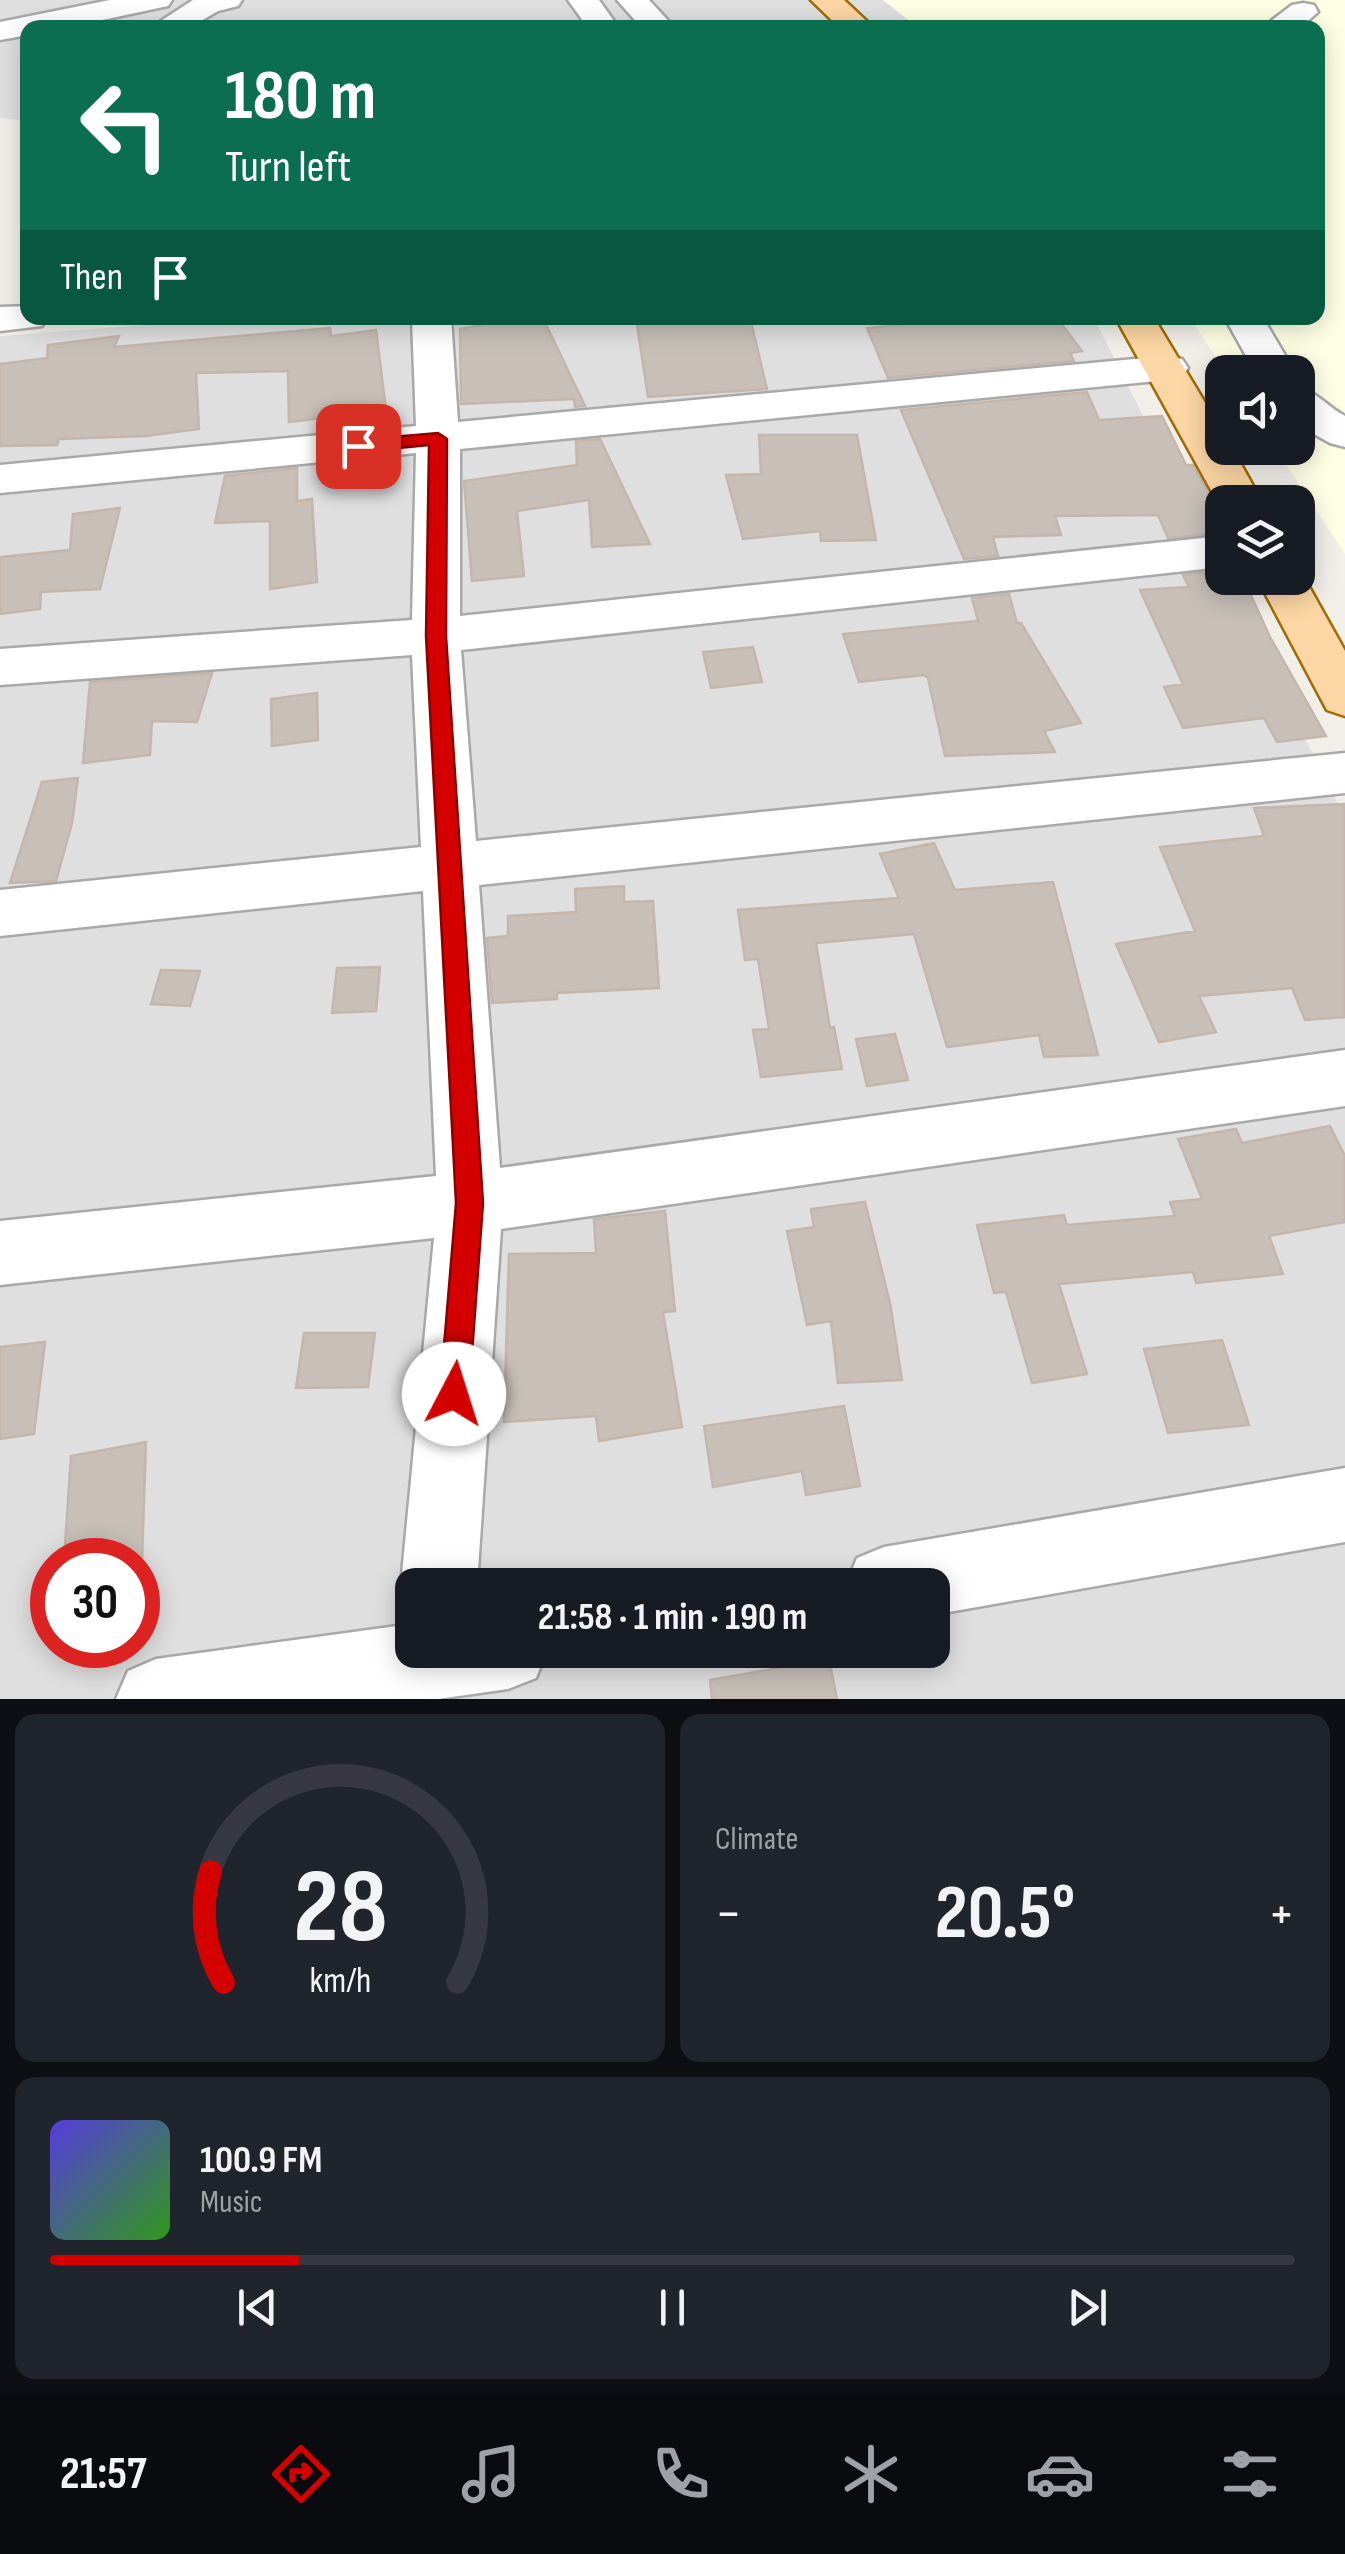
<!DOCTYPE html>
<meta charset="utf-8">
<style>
body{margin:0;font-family:"Sofia Sans Condensed",sans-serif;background:#20242c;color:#f1f3f6;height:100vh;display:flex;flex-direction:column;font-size:38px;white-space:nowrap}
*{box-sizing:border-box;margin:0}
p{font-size:32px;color:#9ea1a6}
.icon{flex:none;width:55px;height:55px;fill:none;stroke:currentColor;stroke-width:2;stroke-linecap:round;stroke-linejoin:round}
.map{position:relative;height:1699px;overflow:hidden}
.side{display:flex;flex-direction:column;gap:15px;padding:15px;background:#0d0f14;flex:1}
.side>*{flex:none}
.banner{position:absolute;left:20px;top:20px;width:1305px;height:305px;border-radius:20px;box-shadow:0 5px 25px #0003;background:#0b6e4f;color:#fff;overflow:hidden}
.controls{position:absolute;left:1205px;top:355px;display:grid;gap:20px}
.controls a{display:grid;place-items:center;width:110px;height:110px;border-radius:20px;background:#171b24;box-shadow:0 5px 25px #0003;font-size:50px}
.speed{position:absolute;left:30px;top:1538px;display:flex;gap:20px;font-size:50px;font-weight:700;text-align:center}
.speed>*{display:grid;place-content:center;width:130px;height:130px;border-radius:50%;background:#171b24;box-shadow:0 5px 25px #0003;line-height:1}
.speed .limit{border:15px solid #d22;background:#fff;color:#111}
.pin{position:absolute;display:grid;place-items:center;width:85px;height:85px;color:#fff;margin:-42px;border-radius:20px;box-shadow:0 5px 15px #0006}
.me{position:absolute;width:110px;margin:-55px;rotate:5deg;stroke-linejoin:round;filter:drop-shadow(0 0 8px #0008)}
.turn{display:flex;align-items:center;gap:35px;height:210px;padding:0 40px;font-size:45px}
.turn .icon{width:130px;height:130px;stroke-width:2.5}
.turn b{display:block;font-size:70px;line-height:85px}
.then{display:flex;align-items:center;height:95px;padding:0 40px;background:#0003;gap:20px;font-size:38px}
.big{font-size:75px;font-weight:700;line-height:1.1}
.side .card{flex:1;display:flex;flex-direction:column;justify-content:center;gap:15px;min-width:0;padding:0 35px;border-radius:20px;background:#20242c}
.side .dial{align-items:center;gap:0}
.dial svg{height:260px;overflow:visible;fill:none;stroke:#363941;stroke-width:7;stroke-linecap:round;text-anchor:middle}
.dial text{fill:#f1f3f6;stroke:none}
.song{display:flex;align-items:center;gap:30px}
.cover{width:120px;height:120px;border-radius:15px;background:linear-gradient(135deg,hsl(250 70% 55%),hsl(110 70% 35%))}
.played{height:10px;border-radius:5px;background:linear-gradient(90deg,#d40000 20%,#363941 20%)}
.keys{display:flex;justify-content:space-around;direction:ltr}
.heat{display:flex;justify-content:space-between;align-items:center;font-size:55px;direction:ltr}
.side .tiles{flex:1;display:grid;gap:15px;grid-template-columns:1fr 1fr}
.card:last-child{grid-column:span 2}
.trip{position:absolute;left:395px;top:1568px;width:555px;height:100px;border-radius:20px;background:#171b24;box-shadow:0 5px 25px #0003;font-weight:700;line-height:100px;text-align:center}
.dock{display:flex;height:160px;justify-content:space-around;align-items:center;background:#090b0e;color:#9ea1a6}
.dock .icon{width:70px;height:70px}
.dock .on{color:#d40000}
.dock b{font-size:45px;color:#f1f3f6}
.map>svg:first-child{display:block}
.residential{fill:#e0dfdf;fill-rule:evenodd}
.education{fill:#ffffe5}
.building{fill:#c7bfb8;stroke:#c4b6ab;stroke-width:2.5}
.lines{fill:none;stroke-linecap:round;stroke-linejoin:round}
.minor-casing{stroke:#a9a9a9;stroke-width:5}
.major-casing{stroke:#a06b00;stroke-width:5}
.minor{fill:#fff;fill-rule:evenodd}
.major{fill:#fcd6a4;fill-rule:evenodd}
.route{fill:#d40000;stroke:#8a0000;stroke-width:2.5}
</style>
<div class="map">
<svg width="1345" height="1699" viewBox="0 0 1345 1699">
<rect width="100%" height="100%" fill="#f2efe9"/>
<!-- residential -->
<path class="residential" d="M0 0H927L966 27 28 28 27 121 0 118Z
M238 318H1094L1345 818V1699H0V336ZM52 1560H138V1645H52ZM412 1585H932V1650H412Z"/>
<!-- education -->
<path class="education" d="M883 0H1345V554L1275 448H1298V372H1226L1190 318H1318V28L917 27Z"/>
<!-- building -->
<path class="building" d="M516 318H543L585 406 575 407 574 399 461 404 460 329Z
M636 318H750L767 389 648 397Z
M970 318H1057L1082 351 1070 353 1074 361 888 378 867 328Z
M330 328 331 336 376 330 386 410 289 422 288 371 196 373 199 429 146 436 59 439 57 445 0 446V364L47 358 48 345 119 336 114 347Z
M1087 392 1099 420 1162 416 1186 465H1193L1222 518V533L1168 538 1158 515 1055 516 1061 535 993 537 998 556 964 559 901 410Z
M759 435H857L876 540 821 541 820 531 743 539 726 475 761 474Z
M600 439 650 544 592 547 589 500 517 511 524 576 472 581 464 481 577 465 576 441Z
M297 468V501L312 499 317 582 270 589V521L215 523 225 476Z
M120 508 100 589 41 592 40 609 0 614V557L70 550 73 514Z
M1222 571V578H1243L1270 637 1326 736 1277 742 1264 718 1183 728 1164 687 1183 684 1140 590 1189 587 1183 575Z
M1009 594 1017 623H1021L1081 723 1044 731 1055 752 945 756 928 678 924 675 859 682 843 634 978 621 972 598Z
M753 647 762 682 711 688 703 652Z
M212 673 197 722 152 721 150 755 83 763 90 682Z
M317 693 318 740 272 746 271 699Z
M78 778 72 823 56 881 10 883 42 782Z
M1345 804V1017L1305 1020 1292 988 1199 996 1216 1032 1159 1042 1116 944 1195 931 1160 847 1264 836 1254 808Z
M934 843 955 890 1053 882 1098 1055 1044 1057 1039 1035 947 1047 914 934 816 943 830 1028 834 1027 842 1069 761 1077 753 1030 769 1029 758 959 745 960 738 910 899 898 880 854Z
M624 886V902L653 901 659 988 557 993V999L492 1003 487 938 508 936V916L576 912 575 889Z
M380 967 376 1011 332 1013 337 968Z
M161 970 200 971 190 1006 151 1004Z
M895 1034 908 1080 867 1086 856 1039Z
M1330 1126 1345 1156V1222L1269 1236 1283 1274 1196 1283 1193 1272 1059 1284 1087 1374 1032 1383 1006 1292 994 1293 977 1225 1064 1215 1067 1225 1175 1216 1170 1202 1202 1199 1178 1139 1236 1129 1242 1143Z
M865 1202 890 1303 902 1380 838 1383 831 1321 807 1325 787 1231 814 1227 811 1209Z
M665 1211 675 1311 663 1312 682 1427 599 1441 596 1416 504 1422 509 1254 596 1253 594 1219Z
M304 1333H375L368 1387 296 1388Z
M1222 1340 1249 1425 1168 1433 1144 1349Z
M45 1342 34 1434 0 1439V1347Z
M844 1406 860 1486 806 1495 802 1471 713 1487 704 1426Z
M146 1442 142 1560H64L71 1456Z
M829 1659 837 1699H712L710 1680Z"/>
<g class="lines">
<!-- minor casing -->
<g class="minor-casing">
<path id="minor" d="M110 0H172L168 6 65 28H28V35L0 40V22Z
M193 0H242L238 6 218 11 189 28H150Z
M568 0H599L619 28H588Z
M617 0H649L675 28H642Z
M1303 3 1314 5 1318 12 1300 28 1263 27 1292 5Z
M28 306V318H47L42 326 0 331V307Z
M412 318H451L458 422 1167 356 1182 359 1188 368 1182 377 1167 380 460 449V616L1222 536V567L461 650 476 841 1345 753V793L479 885 500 1168 1345 1050V1106L501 1229 477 1585H412V1612L401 1585 434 1238 0 1285V1221L436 1176 423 891 0 936V890L421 847 412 655 0 685V649L412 620 416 453 0 493V465L416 426Z
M1225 318H1263L1295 372H1255Z
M1298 387C1317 392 1328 407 1345 416V447L1330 443 1298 425Z
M1345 1468V1542L932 1615V1585H846L857 1558 884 1547Z
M412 1624V1650H547L536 1678 508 1689 438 1699H116L128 1671 156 1659Z"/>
</g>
<!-- major casing -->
<g class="major-casing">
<path id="major" d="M811 0H844L874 28H840Z
M1116 318H1154L1222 431V448H1232L1262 502H1222V510Z
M1298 567 1345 651V716L1327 710 1257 578H1298Z"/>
</g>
<!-- minor -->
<use href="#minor" class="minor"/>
<!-- major -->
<use href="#major" class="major"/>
</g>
<!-- route -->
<path class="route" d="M438 433 447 439 446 636 483 1203 469 1394 465 1404 454 1409 444 1404 440 1394 456 1203 426 636 429 445 358 452 349 446 358 440Z"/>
</svg>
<div class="controls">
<a><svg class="icon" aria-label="sound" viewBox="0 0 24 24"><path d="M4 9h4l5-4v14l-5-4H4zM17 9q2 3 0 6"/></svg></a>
<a><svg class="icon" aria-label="layers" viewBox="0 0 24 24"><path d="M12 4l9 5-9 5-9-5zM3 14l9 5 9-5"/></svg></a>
</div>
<div class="speed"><div class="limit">30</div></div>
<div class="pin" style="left:358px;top:446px;background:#d93025"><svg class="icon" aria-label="arrive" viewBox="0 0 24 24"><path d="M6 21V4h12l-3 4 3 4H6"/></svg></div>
<svg class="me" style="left:454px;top:1394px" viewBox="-20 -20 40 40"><circle r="19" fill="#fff"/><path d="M0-13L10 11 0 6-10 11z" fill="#d40000"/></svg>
<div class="trip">21:58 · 1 min · 190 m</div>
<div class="banner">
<div class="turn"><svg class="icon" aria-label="left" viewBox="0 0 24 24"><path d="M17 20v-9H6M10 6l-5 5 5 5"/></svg><div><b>180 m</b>Turn left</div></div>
<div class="then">Then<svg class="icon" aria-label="arrive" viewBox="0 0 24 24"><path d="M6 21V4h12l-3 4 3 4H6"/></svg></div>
</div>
</div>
<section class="side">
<div class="tiles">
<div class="card dial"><svg viewBox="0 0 100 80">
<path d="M14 69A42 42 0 1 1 86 69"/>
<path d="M14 69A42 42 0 0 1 10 35" stroke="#d40000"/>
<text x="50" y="56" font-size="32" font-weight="700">28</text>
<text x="50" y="72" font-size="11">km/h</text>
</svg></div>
<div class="card"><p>Climate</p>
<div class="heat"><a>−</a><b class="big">20.5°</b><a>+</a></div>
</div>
<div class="card">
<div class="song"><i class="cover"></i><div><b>100.9 FM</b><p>Music</p></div></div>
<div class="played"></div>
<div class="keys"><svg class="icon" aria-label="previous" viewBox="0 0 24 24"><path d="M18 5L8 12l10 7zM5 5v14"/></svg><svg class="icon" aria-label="pause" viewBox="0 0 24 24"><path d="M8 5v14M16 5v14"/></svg><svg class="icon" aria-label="next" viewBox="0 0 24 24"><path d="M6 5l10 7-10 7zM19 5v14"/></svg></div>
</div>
</div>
</section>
<nav class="dock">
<b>21:57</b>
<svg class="icon on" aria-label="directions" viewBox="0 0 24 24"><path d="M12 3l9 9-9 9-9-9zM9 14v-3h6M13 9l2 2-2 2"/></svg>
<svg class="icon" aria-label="music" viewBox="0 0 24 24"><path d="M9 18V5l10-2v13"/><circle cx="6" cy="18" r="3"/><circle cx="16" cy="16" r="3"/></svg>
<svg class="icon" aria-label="phone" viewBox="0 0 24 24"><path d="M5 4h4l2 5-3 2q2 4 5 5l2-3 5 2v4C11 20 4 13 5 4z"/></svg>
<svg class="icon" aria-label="climate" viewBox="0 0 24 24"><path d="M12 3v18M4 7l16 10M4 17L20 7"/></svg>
<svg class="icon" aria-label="car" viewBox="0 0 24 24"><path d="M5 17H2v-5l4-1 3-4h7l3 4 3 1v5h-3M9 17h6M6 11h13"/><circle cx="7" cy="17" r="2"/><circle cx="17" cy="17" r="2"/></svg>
<svg class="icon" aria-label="filters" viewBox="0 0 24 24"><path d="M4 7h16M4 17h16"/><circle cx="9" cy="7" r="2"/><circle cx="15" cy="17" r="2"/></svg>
</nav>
